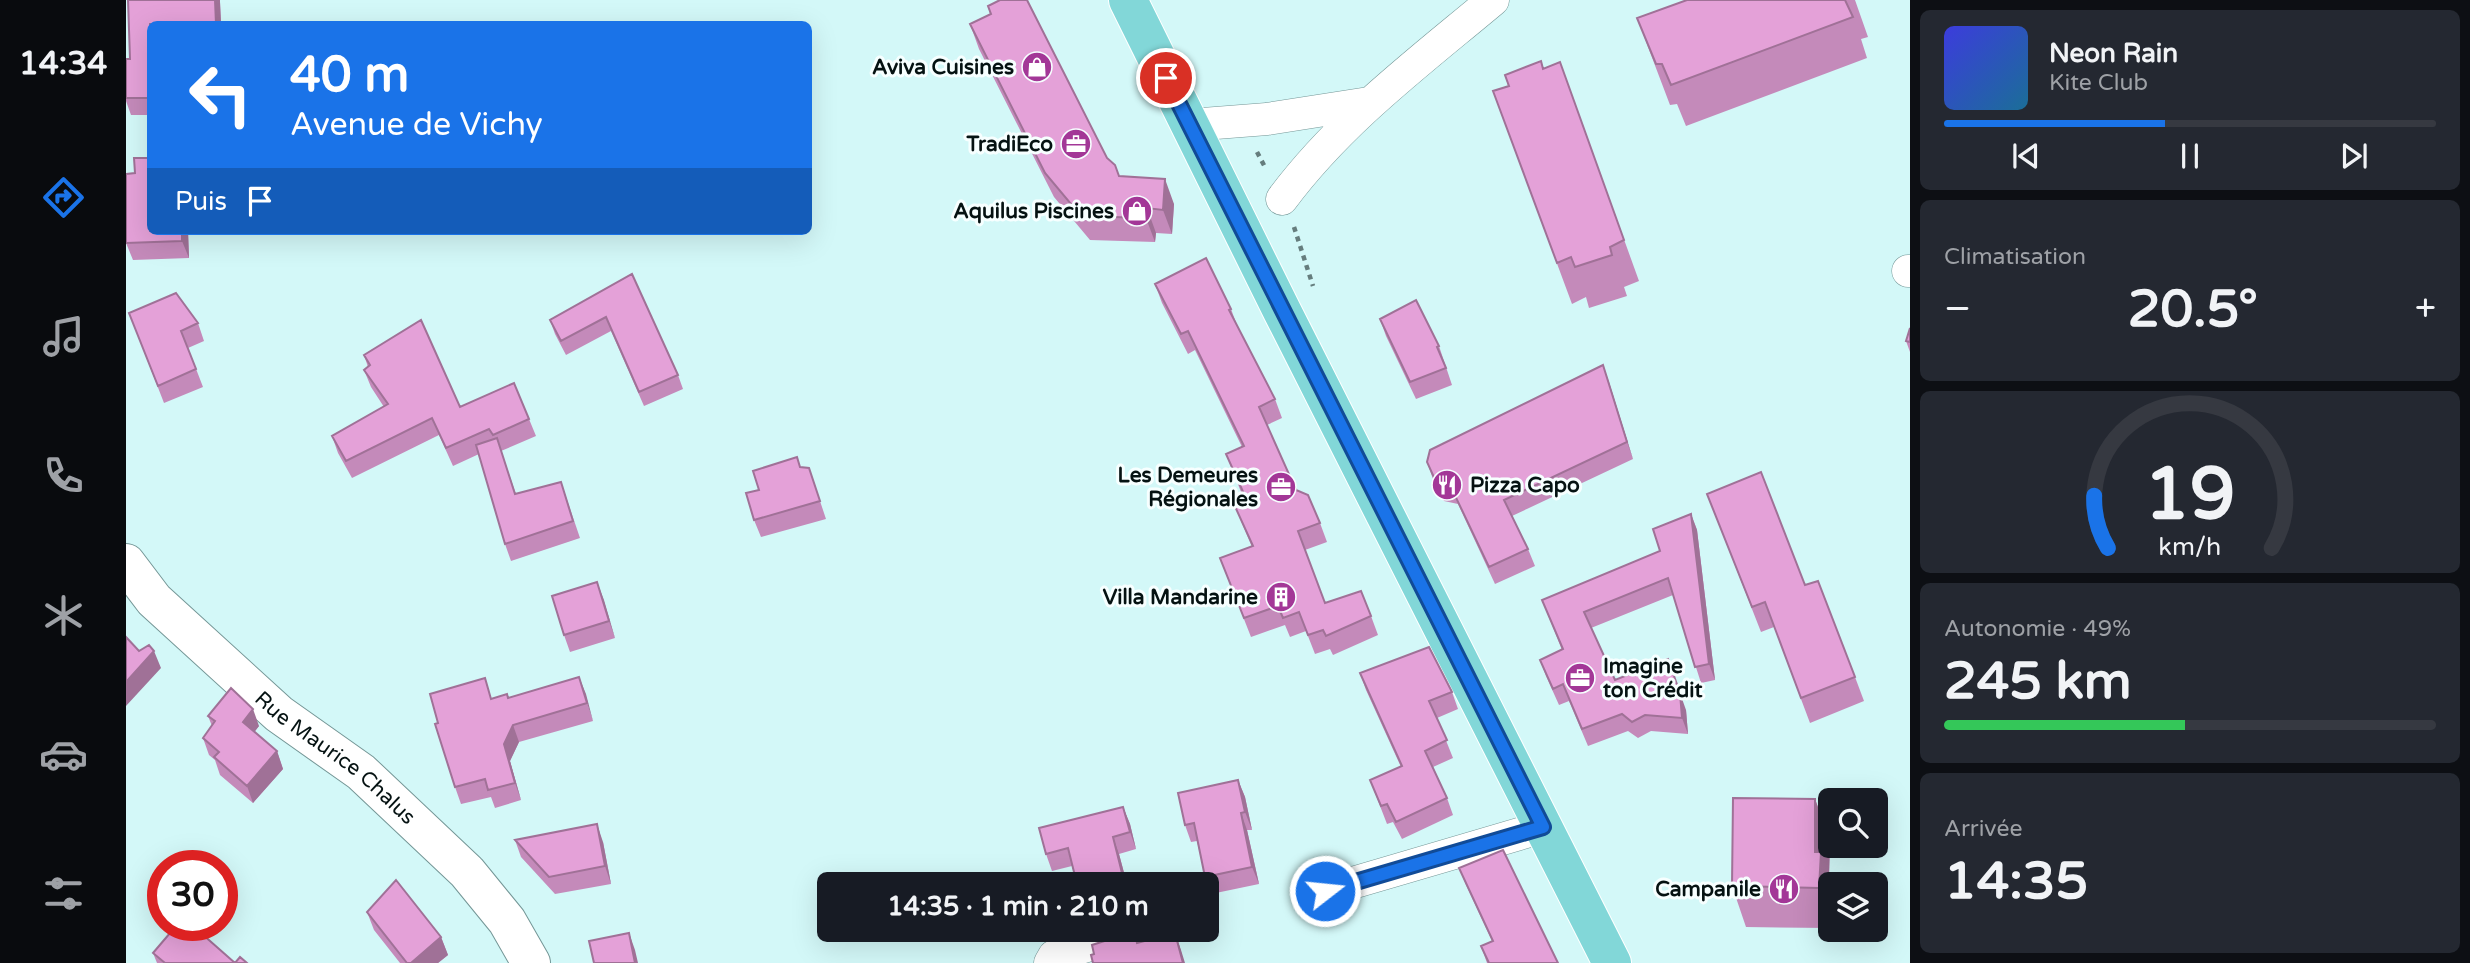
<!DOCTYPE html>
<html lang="fr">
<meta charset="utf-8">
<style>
body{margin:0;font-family:"Varela Round",sans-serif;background:#242831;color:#f1f3f6;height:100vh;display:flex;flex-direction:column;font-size:26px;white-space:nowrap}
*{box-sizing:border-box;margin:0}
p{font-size:23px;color:#9ea1a6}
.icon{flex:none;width:38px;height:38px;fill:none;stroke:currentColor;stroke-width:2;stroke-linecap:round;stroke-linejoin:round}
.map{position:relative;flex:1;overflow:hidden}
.side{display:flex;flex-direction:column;gap:10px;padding:10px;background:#0d0f14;width:560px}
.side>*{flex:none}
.banner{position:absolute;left:21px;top:21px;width:665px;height:214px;border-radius:10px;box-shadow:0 7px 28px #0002;background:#1a73e8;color:#fff;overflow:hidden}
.tools{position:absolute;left:1692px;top:788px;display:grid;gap:14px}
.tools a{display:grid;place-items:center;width:70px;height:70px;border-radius:10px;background:#171b24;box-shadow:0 7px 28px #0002;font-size:35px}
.speed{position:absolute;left:21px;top:850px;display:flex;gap:14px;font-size:35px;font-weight:700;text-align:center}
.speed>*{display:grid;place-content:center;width:91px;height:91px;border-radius:50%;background:#171b24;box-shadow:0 7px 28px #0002;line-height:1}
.speed .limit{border:10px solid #d22;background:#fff;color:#111}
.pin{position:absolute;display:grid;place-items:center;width:60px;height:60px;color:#fff;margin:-30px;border:4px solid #fff;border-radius:50%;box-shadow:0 2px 7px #0007}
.me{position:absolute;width:77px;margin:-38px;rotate:74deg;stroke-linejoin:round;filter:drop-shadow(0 0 5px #0008)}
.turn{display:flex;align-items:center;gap:24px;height:147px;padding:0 28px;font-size:32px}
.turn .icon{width:91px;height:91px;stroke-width:2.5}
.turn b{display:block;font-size:49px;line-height:60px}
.then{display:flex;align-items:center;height:66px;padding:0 28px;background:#0003;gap:14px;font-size:26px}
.big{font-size:52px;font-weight:700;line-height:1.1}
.side .card{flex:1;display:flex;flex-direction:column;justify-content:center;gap:10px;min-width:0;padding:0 24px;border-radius:10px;background:#242831}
.side .dial{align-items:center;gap:0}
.dial svg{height:182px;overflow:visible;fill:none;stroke:#363941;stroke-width:7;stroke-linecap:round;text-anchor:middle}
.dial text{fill:#f1f3f6;stroke:none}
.song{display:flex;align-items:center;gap:21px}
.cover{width:84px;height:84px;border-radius:10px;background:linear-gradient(135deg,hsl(240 70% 55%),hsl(200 70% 35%))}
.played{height:7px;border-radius:4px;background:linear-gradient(90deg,#1a73e8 45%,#363941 45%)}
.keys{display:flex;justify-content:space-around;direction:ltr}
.heat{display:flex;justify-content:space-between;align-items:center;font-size:38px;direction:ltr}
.charge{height:10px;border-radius:5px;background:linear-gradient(90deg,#34c759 49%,#363941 0)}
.trip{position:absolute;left:691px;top:872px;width:402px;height:70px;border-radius:10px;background:#171b24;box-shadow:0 7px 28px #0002;font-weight:700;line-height:70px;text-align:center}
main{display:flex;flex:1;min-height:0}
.tab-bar{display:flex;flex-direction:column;width:126px;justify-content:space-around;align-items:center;background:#090b0e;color:#9ea1a6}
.tab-bar .icon{width:49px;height:49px}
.tab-bar .on{color:#1a73e8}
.tab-bar b{font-size:32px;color:#f1f3f6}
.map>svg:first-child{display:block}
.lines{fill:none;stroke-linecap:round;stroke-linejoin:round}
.street-casing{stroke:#749696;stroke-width:33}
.secondary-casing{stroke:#749696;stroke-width:40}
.primary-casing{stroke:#fff;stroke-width:40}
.path{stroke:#657d7d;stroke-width:4.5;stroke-dasharray:5 5;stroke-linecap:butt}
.street{stroke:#fff;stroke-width:32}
.secondary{stroke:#fff;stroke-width:38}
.primary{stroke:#82d7d8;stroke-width:38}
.wall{fill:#c48aba}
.shaded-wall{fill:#a07197}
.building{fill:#e4a1d8;stroke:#a07197;stroke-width:2}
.route-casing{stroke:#114b97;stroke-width:18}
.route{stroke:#1a73e8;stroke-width:12}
.labels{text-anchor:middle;stroke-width:6;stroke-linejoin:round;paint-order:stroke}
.poi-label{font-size:21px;font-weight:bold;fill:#051212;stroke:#f7ffff;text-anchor:end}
.street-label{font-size:21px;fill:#051212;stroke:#f7ffff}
</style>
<main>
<nav class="tab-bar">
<b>14:34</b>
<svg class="icon on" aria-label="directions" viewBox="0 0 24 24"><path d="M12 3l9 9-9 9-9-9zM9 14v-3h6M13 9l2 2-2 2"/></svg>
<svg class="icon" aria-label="music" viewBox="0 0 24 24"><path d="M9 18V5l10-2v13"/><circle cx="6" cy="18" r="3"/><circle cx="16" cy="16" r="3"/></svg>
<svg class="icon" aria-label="phone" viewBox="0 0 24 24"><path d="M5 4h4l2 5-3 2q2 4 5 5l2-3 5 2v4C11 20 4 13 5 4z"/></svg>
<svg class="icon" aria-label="climate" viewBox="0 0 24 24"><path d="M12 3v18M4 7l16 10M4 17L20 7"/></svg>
<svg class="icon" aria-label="car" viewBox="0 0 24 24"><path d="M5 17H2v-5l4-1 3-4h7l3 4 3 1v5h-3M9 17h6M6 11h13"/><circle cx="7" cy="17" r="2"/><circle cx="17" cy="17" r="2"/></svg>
<svg class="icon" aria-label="filters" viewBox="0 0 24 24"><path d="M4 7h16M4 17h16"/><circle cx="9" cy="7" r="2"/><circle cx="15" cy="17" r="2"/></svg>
</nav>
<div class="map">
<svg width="1784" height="963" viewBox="0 0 1784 963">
<rect width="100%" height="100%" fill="#d3f8f8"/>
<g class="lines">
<!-- street casing -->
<g class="street-casing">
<path id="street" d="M1064 125 1141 119 1243 103
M1156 199C1214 121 1293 62 1367 0
M1782 271H1784
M1199 891 1417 827
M924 963 928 956 997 935"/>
</g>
<!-- secondary casing -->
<g class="secondary-casing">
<g id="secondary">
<path id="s1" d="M0 563 28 600 153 714 235 772 341 872 381 921 405 963"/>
</g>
</g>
<!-- primary casing -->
<g class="primary-casing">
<path id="primary" d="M1002 0 1156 311 1486 963"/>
</g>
<!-- path -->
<path class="path" d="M1131 152 1140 169
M1168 227 1187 286"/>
<!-- street -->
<use href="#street" class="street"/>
<!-- secondary -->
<use href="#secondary" class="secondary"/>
<!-- primary -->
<use href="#primary" class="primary"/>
</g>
<!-- wall -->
<path class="wall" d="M2 0H89V2V0H94V2L95 24H24V115H5L0 101V59H4Z
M1561 0H1729L1742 37 1735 39 1741 58 1560 126 1551 104 1544 105 1511 18Z
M862 6 981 158 993 176 1048 204 1046 234 1030 233 1029 242 964 240 928 197 853 49 844 24 864 14Z
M1415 61 1418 69 1434 62 1513 281 1498 287 1501 296 1463 308 1460 297 1446 304 1367 91 1382 86 1379 75Z
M9 173 24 231H62L63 258 7 260 0 243Z
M506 274 552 375 557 389 518 406 485 331 440 355 429 334 424 320Z
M1029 284 1105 309 1112 328 1149 399 1156 418 1141 425 1170 490 1194 523 1201 542 1179 550 1199 603 1245 616 1252 635 1207 655 1204 649 1189 654 1180 631 1164 637 1159 625 1125 637 1094 558 1126 547 1107 502 1117 497 1100 454 1116 447 1069 350 1062 354 1036 303Z
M3 313 72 323 78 341 62 348 77 387 38 403Z
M1254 319 1313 346 1326 385 1290 399 1260 336Z
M1784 328V352L1780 341Z
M238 355 334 407 403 419 410 436 375 451 390 494 435 482 454 538 385 561 379 544 353 454 327 466 313 435 226 478 212 453 206 436 258 407 245 387 238 370 242 367Z
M1477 365 1507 459 1386 516 1402 549 1409 566 1369 584 1332 504 1318 501 1307 479 1301 462Z
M674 467 683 468 700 519 635 537 628 520 633 490Z
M1581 494 1679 585 1729 677 1738 701 1684 723 1648 627 1635 632Z
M1565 514 1571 530 1589 680 1575 683 1547 595 1465 628 1489 680 1560 710 1562 734 1525 731 1512 738 1502 731 1462 746 1443 701 1433 705 1420 676 1414 660 1436 650 1416 600 1534 551Z
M471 582 489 638 444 652 438 635Z
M1234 673 1326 692 1332 709 1311 718 1327 758 1307 767 1321 798 1327 815 1276 839 1267 822 1261 824 1244 780 1275 767 1240 690Z
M453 677 467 721 393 742 384 761 395 800 369 808 365 797 335 804 329 787 312 723 366 699 382 698Z
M82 716 133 726 128 732 151 751 157 769 127 803 94 775 89 760 83 755 77 738 86 726Z
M1112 780 1119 797 1126 830H1121L1133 884 1085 894 1079 877 1071 841 1065 842 1059 825Z
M1689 799 1704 840 1703 876 1706 884H1704V928L1620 927 1606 886Z
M997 807 1004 824 1010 849 993 854 1001 884H951L946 866 926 871 920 854Z
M389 840 477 842 485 884 429 894 395 857Z
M1333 868 1432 963H1361L1355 946 1366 941 1340 885Z
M241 912 315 937 322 955 312 963H274L248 930Z
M27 953 109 963H121H31Z"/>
<!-- shaded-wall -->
<path class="shaded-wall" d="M89 0H94V2L95 24H90Z
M1039 179 1048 204 1046 234 1037 210Z
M1021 208 1030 233 1029 242 1020 218Z
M56 231H62L63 258 56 241Z
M1477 365 1483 382 1507 459 1501 442Z
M1565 514 1571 530 1589 680 1583 664Z
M471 582 478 600 489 638 483 621Z
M28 651 35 668 0 706V682Z
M453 677 460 694 467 721 461 703Z
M1554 693 1560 710 1562 734 1556 718Z
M127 709 133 726 123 739 117 722Z
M387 725 393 742 384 761 395 800 389 783 378 744Z
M151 751 157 769 127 803 121 786Z
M1112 780 1119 797 1126 830 1119 812Z
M1689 799 1704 840 1703 876 1706 884H1704V920L1693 888 1689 852Z
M997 807 1004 824 1010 849 1004 832Z
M1115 813 1121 830 1133 884 1126 867Z
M471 824 477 842 485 884 479 866Z
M987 837 993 854 1001 884H1000L997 877Z
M503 933 509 950 512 963H509Z
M1049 933 1055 950 1059 963H1057Z
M315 937 322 955 312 963H285Z"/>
<!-- building -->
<path class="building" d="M2 0H89L90 24H24V98H0V59H4Z
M874 0H901L981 158 989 165 993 176 1039 179 1037 210 1021 208 1020 218 955 216 919 173 844 24 865 14 862 6Z
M1561 0H1719L1727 17 1545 85 1536 64H1530L1511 18Z
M1415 61 1417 69 1434 62 1498 240 1484 247 1486 255 1449 267 1445 257 1431 263 1367 91 1383 86 1379 75Z
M8 158H24V231H56V241L0 243V174L9 173Z
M1080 258 1105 309 1103 310 1149 399 1133 407 1170 490 1182 495 1194 523 1172 531 1199 603 1235 591 1245 616 1200 636 1197 630 1182 635 1173 612 1157 618 1152 606 1118 618 1094 558 1127 546 1107 502 1119 496 1100 454 1118 446 1062 331 1055 334 1029 284Z
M506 274 552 375 513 392 480 317 435 341 424 320Z
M50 293 72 323 55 331 70 369 32 386 3 313Z
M1290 300 1313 346 1311 347 1320 368 1284 382 1254 319Z
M295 320 334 407 388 383 403 419 367 435 363 429 320 448 306 418 220 461 206 436 262 404 238 370 244 365 238 355Z
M1784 328V342L1780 341Z
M1477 365 1501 442 1378 500 1402 549 1363 567 1325 487 1311 484 1301 462 1304 450Z
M371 438 389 494 435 482 447 521 379 544 350 445Z
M671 457 674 467 683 468 694 501 628 520 620 493 633 490 627 471Z
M1635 472 1679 585 1692 581 1729 677 1675 698 1639 602 1626 607 1581 494Z
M1565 514 1583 664 1569 667 1542 578 1458 612 1489 680 1542 659 1554 693 1556 718 1519 715 1506 722 1496 714 1456 729 1437 684 1427 689 1414 660 1437 649 1416 600 1534 551 1527 529Z
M471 582 483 621 438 635 426 596Z
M0 637 13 651 23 645 28 651 0 682Z
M1303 647 1326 692 1303 701 1321 740 1299 751 1321 798 1270 822 1261 804 1255 806 1244 780 1276 766 1234 673Z
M453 677 461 703 387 725 378 744 389 783 362 790 359 779 329 787 309 724 312 723 304 694 359 678 365 699 381 694 382 698Z
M105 688 127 709 117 722 151 751 121 786 88 757 93 752 77 738 89 721 82 716Z
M1112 780 1119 812 1115 813 1126 867 1079 877 1068 823 1059 825 1052 793Z
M1607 798 1689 799V852H1695L1693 888 1606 886Z
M997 807 1004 832 987 837 997 877 994 878 996 884H951L942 848 920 854 913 828Z
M471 824 479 866 423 877 389 840Z
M1377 850 1432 963H1363L1355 946 1367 941 1333 868Z
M270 880 315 937 285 963H281L241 912Z
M50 926H67L109 963 114 957 121 963H39L27 953Z
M1003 929H1008L1011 943 1049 933 1057 963H967L965 955 968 954 966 945 997 935Z
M503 933 509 963H468L463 941Z"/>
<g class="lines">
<!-- route casing -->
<g class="route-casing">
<path id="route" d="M1040 78 1417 827 1199 891"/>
</g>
<!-- route -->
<use href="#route" class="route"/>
</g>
<!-- icons -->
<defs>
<g id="shop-disc" transform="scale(1.575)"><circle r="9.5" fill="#a33797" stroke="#f7ffff"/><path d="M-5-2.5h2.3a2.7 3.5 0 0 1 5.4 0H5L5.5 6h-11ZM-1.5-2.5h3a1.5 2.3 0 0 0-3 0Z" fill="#fff"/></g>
<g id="office-disc" transform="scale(1.575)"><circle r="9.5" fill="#a33797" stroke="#f7ffff"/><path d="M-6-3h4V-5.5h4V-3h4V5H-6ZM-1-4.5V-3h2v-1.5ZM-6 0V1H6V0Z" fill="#fff"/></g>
<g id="restaurant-disc" transform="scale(1.575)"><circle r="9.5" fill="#a33797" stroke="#f7ffff"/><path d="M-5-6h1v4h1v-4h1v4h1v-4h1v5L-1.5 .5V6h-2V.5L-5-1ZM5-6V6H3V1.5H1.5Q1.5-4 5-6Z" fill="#fff"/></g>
<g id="building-disc" transform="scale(1.575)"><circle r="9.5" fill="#a33797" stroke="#f7ffff"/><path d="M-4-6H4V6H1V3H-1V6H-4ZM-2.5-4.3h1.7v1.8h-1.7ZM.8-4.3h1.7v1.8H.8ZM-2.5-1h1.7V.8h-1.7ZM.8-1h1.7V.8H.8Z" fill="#fff"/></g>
</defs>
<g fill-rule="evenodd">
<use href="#shop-disc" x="911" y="67"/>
<use href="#office-disc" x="950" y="144"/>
<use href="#shop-disc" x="1011" y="211"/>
<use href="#restaurant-disc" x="1321" y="485"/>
<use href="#office-disc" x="1155" y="487"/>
<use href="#building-disc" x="1155" y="597"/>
<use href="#office-disc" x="1454" y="678"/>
<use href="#restaurant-disc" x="1658" y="889"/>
</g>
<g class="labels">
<!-- poi labels -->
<g class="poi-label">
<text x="888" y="74">Aviva Cuisines</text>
<text x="927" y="151">TradiEco</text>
<text x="988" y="218">Aquilus Piscines</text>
<text x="1132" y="482">Les Demeures<tspan x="1132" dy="24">Régionales</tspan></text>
<text x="1344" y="492" text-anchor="start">Pizza Capo</text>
<text x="1132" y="604">Villa Mandarine</text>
<text x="1477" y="673" text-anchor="start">Imagine<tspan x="1477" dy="24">ton Crédit</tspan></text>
<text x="1635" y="896">Campanile</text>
</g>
<!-- street labels -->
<g class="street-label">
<text dy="7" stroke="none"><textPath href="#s1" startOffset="287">Rue Maurice Chalus</textPath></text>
</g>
</g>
</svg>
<div class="tools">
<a><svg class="icon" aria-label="search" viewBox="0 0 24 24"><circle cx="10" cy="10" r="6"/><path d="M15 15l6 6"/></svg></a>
<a><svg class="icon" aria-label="layers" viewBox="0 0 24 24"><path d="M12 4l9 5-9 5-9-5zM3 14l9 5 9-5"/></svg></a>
</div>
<div class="speed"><div class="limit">30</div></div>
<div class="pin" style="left:1040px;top:78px;background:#d93025"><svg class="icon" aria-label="arrive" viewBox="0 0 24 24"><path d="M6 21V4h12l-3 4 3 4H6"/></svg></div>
<svg class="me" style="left:1199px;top:891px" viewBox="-20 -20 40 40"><circle r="17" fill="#1a73e8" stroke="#fff" stroke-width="3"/><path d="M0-11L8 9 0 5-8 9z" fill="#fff"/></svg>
<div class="trip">14:35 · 1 min · 210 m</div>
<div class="banner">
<div class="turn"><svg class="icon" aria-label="left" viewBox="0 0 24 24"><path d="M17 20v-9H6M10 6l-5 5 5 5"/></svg><div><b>40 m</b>Avenue de Vichy</div></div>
<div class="then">Puis<svg class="icon" aria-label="arrive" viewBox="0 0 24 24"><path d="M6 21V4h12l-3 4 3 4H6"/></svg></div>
</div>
</div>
<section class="side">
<div class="card">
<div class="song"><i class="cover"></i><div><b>Neon Rain</b><p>Kite Club</p></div></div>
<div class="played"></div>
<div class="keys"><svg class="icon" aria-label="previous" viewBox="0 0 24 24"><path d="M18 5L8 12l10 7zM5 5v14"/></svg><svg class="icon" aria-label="pause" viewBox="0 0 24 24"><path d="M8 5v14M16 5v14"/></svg><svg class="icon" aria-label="next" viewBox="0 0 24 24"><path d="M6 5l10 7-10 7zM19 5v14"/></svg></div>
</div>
<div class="card"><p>Climatisation</p>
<div class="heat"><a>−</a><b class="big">20.5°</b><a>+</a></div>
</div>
<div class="card dial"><svg viewBox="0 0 100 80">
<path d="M14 69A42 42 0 1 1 86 69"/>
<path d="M14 69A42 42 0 0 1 8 46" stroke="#1a73e8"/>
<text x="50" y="56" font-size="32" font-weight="700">19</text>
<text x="50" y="72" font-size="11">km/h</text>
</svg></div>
<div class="card"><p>Autonomie · 49%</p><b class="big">245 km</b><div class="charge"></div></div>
<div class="card"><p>Arrivée</p><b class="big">14:35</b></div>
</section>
</main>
